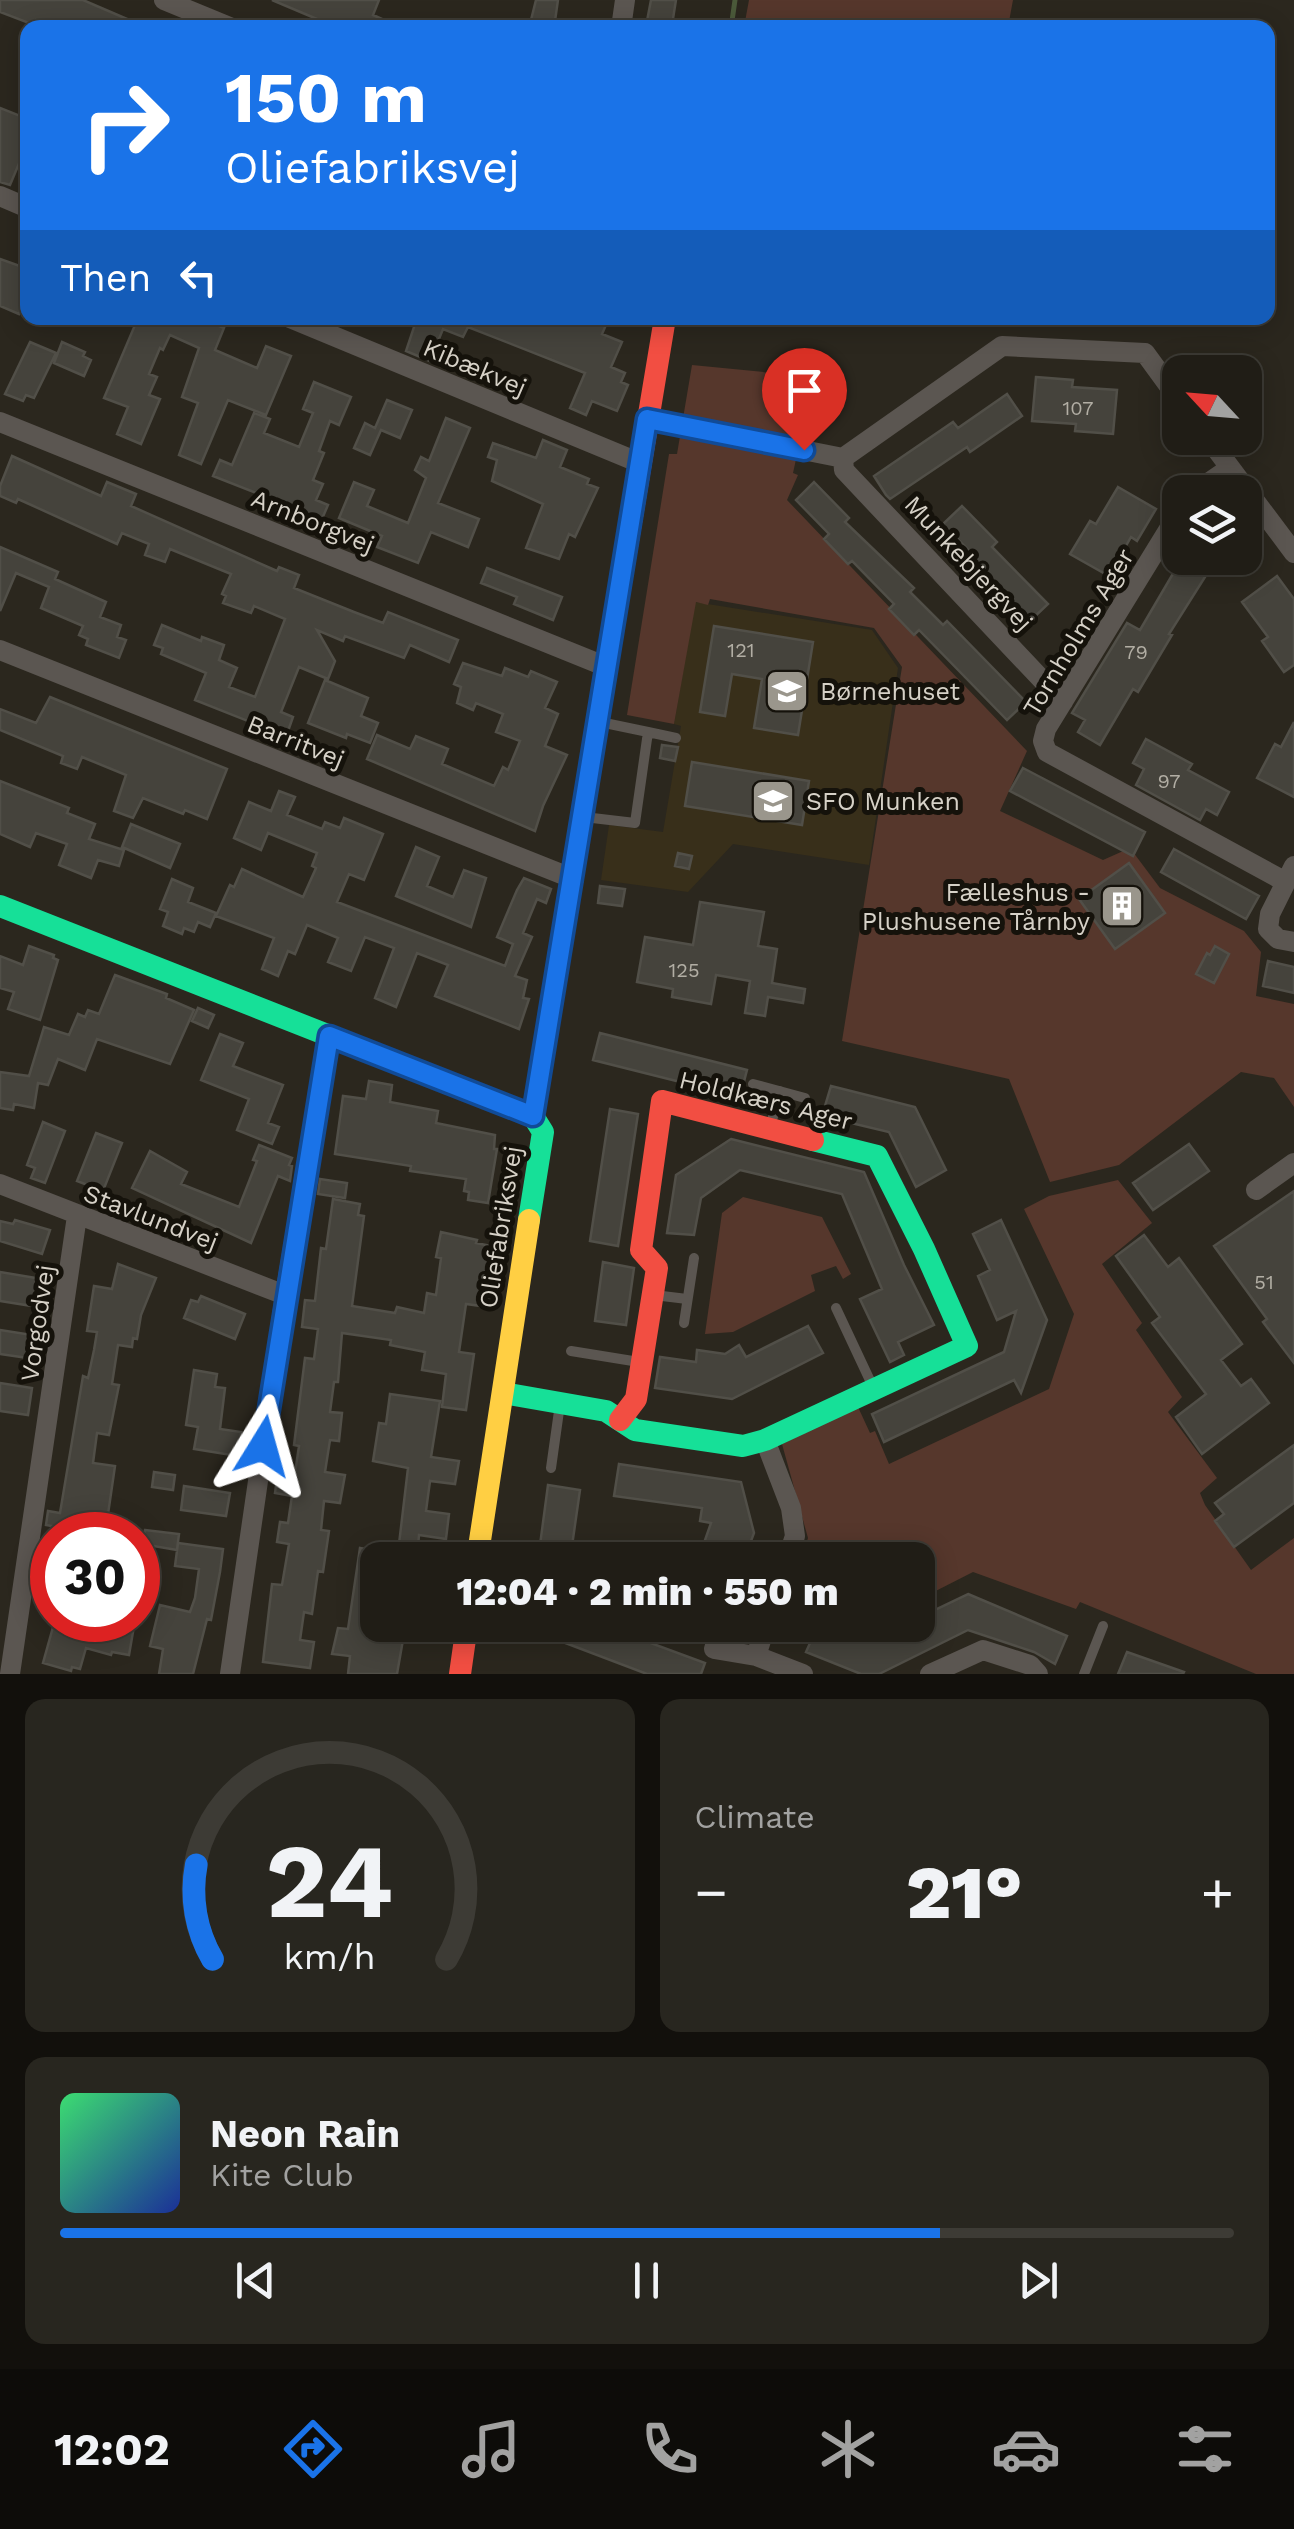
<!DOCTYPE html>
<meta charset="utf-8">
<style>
body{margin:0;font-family:"Work Sans",sans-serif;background:#28261f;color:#f1f3f6;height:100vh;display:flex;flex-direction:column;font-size:38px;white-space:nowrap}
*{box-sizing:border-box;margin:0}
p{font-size:32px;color:#a2a2a1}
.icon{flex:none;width:55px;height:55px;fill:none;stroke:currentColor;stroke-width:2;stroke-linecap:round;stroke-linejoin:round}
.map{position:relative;height:1674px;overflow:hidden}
.sheet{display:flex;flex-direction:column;gap:25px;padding:25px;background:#12100c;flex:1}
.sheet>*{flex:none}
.banner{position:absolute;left:20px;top:20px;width:1255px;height:305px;border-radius:20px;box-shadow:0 5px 25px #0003,0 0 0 2px #3d3b35;background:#1a73e8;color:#fff;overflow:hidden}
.needle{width:65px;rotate:296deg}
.controls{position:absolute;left:1162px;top:355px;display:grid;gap:20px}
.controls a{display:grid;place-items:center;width:100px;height:100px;border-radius:20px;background:#201d16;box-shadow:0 5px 25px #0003,0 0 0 2px #3d3b35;font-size:50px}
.speed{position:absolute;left:30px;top:1512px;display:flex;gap:20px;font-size:50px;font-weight:700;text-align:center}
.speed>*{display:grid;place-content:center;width:130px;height:130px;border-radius:50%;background:#201d16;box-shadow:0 5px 25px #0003,0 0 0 2px #3d3b35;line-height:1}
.speed .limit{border:15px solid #d22;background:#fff;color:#111}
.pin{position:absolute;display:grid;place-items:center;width:85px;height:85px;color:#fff;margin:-102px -42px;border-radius:50% 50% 50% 0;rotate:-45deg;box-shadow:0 0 10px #0007}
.pin .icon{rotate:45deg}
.me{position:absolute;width:110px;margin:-55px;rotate:8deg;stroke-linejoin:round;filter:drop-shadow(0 0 8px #0008)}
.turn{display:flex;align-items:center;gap:35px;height:210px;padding:0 40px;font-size:45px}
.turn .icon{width:130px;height:130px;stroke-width:2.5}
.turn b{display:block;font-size:70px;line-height:85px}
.then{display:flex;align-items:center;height:95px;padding:0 40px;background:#0003;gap:20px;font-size:38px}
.big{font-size:75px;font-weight:800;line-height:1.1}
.sheet .widget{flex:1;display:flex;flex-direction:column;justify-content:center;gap:15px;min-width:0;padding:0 35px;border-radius:20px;background:#28261f}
.sheet .dial{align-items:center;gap:0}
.dial svg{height:260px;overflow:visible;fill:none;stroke:#3d3b35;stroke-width:7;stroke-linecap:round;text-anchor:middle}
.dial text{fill:#f1f3f6;stroke:none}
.song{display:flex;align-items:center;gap:30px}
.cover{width:120px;height:120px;border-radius:15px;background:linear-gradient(135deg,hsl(140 70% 55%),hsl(230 70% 35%))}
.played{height:10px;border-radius:5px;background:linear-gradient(90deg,#1a73e8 75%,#3d3b35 75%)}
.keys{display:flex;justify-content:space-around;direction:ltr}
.heat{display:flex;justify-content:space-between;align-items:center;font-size:55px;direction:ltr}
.sheet .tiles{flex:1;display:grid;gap:25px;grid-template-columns:1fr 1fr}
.widget:last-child{grid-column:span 2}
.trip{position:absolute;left:360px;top:1542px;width:575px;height:100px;border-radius:20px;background:#201d16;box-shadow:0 5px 25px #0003,0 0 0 2px #3d3b35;font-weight:800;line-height:100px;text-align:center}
.tabs{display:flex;height:160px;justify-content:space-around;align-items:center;background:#0d0c09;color:#a2a2a1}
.tabs .icon{width:70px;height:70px}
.tabs .on{color:#1a73e8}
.tabs b{font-size:45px;color:#f1f3f6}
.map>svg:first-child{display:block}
.built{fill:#382f1a}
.green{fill:#56372c}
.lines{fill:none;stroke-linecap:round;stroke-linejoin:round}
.stream{stroke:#4b5a3a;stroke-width:5}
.building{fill:#45433c;stroke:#514f48;stroke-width:2.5}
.lane{stroke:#5b5651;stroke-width:10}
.street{stroke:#5b5651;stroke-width:20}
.fast{stroke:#16e098;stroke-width:22}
.slow{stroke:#ffcf43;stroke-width:22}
.jam{stroke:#f24e42;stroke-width:22}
.route-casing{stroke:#114b97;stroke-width:25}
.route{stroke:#1a73e8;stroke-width:18}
.labels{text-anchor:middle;stroke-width:10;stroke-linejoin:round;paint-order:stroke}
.number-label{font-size:20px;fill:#b2aea4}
.street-label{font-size:25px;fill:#d6d1c7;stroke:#15120b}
.poi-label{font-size:25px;fill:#d6d1c7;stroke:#15120b;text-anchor:start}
</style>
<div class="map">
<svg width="1294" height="1674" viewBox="0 0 1294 1674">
<rect width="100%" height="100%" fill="#2b271e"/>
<!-- built -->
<path class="built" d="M695 602 872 630 898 668 869 865 733 844 688 892 601 880 609 825 663 832 681 726 674 724Z"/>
<!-- green -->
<path class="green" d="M749 0H1013L1008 27H744Z
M692 365 814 377 793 473 798 475 787 500 1027 751 1000 811 1103 860 1130 848 1160 888 1244 931 1261 952 1256 996 1294 1004V1107L1274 1078 1241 1072 1119 1165 1050 1182 1009 1079 842 1041 902 667 874 628 710 599 708 605 696 602 674 724 627 715 669 454H677Z
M1118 1180 1152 1223 1102 1264 1142 1323 1136 1330 1182 1397 1168 1412 1217 1478 1200 1493 1205 1505 1251 1570 1294 1538V1674H1256L1080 1602 1076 1609 973 1572 918 1600V1560H801L808 1538 782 1444 858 1407 870 1433 875 1431 889 1464 1049 1389 1074 1314 1024 1209 1049 1196Z
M743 1197 822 1217 851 1274 843 1279 836 1266 811 1275 815 1291 733 1332 705 1334 722 1213Z"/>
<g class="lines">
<!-- stream -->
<path class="stream" d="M731 28 735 0"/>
</g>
<!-- building -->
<path class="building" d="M0 0H83L148 28H73L58 22 53 28 36 20 34 25 0 12Z
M272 0H379L373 15 402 28H321L324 22Z
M536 0H558L554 28H529Z
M651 0H676L672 25 647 21Z
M0 108 28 119V155L23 154 10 185 0 182Z
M0 259 28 269V294L19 314 0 306Z
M138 318H200L224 328 215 350 257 368 266 346 291 356 266 415 228 400 201 464 179 455 198 403 182 397 199 348 170 335 163 350 160 348 149 374 157 377 149 395 160 399 141 444 117 434 128 407 104 398Z
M417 318H609L602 334 622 342 611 367 625 373 621 382 628 385 617 411 592 401 586 415 570 408 585 373 468 327 463 337 443 329 430 361 406 351Z
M30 342 56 353 34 398 26 395 23 401 5 394Z
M62 342 85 352 83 356 91 360 84 376 54 363Z
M1036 377 1073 380 1072 387 1117 390 1113 434 1075 431 1076 424 1032 421Z
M314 382 351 397 339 425 330 421 319 451 324 453 313 480 323 484 316 500 328 505 322 519 213 476 220 460 232 465 254 413 270 419 264 433 299 447 313 413 303 409Z
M1007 394 1022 416 970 452 967 447 890 499 886 495 874 476 953 422 958 428Z
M387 400 412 410 400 438 381 430 370 455 354 448 365 423 375 428Z
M446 418 470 428 438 503 479 519 468 547 431 532 418 563 377 547 382 536 339 518 354 482 374 490 367 506 408 523 426 478 415 470 421 457 429 461Z
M543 440 567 450 560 467 589 479 587 484 598 488 575 537 569 534 559 559 526 548 543 504 492 481 497 460 488 457 493 443 536 458Z
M12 456 101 496 107 482 136 494 131 506 277 571 279 567 299 575 294 588 354 612 383 623 388 612 458 640 449 662 410 645 404 658 345 636 343 641 317 630 335 661 328 679 299 667 281 712 293 717 287 734 275 729 273 731 195 700 206 673 161 654 163 648 154 645 162 625 201 641 202 637 224 645 219 660 237 668 229 687 255 697 285 619 254 606 251 613 223 603 226 596 222 594 231 574 170 549 165 562 145 555 149 544 122 533 117 544 18 499 16 503 0 496V486Z
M814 482 849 518 845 522 914 588 910 592 943 625 947 621 1026 702 1007 720 919 630 914 635 889 609 894 604 852 561 848 564 824 539 829 534 796 500Z
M1118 487 1156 509 1137 541 1131 537 1109 576 1070 554 1090 521 1096 524Z
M962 506 997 542 992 547 1048 604 1029 622 972 563 977 559 943 524Z
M0 547 58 572 55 579 106 602 100 617 121 625 117 637 126 640 119 658 86 645 88 639 79 635 83 626 41 608 49 587 16 573 0 611Z
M1176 558H1217L1169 634 1172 635 1138 692 1133 689 1100 745 1078 732 1085 720 1072 713 1127 623 1140 630 1181 560Z
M487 568 562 597 553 620 514 604 517 597 481 583Z
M1277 576 1294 599V665L1284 672 1262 641 1268 637 1242 602Z
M714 626 813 642 798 735 754 728 762 679 732 674 725 716 700 712Z
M463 663 502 676 505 668 528 677 531 671 557 682 545 708 558 714 545 746 567 755 543 806 535 831 367 759 377 735 410 749 416 736 448 749 442 764 494 786 503 767 508 770 520 741 496 732 503 714 476 703 473 710 457 703 461 687 454 684Z
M325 680 368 698 361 716 378 723 370 743 347 734 346 738 308 723Z
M50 697 227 769 207 819 185 810 183 814 143 798 133 818 114 811 126 775 82 757 77 769 61 763 63 756 0 730V709L36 723Z
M1294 722V797L1257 778 1275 744 1281 747Z
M1146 739 1192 764 1188 770 1229 792 1217 815 1206 809 1200 820 1136 785 1144 769 1133 763Z
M662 745 678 747 675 761 660 758Z
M692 762 809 781 802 825 685 806Z
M1023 768 1145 832 1133 856 1010 791Z
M0 781 69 808 67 813 95 824 89 839 124 850 119 866 98 860 91 878 59 865 67 844 36 833 30 847 0 834Z
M279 791 295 797 287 815 322 829 325 822 340 828 344 818 383 834 364 880 349 874 337 902 505 966 513 944 497 937 517 890 524 878 551 889 546 903 537 899 523 933 532 937 515 976 527 980 523 998 529 999 519 1029 435 996 448 965 417 953 396 1007 375 998 394 948 365 937 351 971 328 962 338 938 307 925 295 954 288 951 278 976 262 969 274 938 216 916 230 885 234 887 242 869 303 897 316 868 312 866 317 853 268 833 261 850 234 838 249 802 271 811Z
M131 824 180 844 170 868 122 847Z
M416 847 439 857 427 886 453 897 464 870 486 878 471 927 396 896Z
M1174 849 1259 896 1246 919 1161 872Z
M678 853 692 856 689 869 675 866Z
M1129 863 1165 913 1115 949 1079 899Z
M172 879 193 888 188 902 216 913 210 927 198 922 194 932 184 928 182 934 163 926 168 912 160 909Z
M600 886 625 889 622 906 598 903Z
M700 902 764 912 758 946 777 949 772 983 805 989 803 1003 768 997 765 1016 745 1013 750 981 716 975 711 1004 672 997 673 989 637 982 645 937 693 945Z
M29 946 54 955 53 958 58 960 40 1020 8 1009 14 992 0 988V956L23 965Z
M1215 946 1229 954 1214 983 1196 974 1207 953 1210 955Z
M1268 961 1294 967V993L1263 986Z
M115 975 167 994 166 998 194 1010 170 1064 97 1039 85 1070 58 1059 48 1085 38 1083 34 1108 14 1104 13 1110 0 1108V1072L29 1076 44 1027 69 1035 78 1014 85 1017 88 1010 99 1014Z
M198 1008 214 1015 208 1028 192 1021Z
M600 1033 747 1070 740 1097 593 1060Z
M220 1034 243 1043 233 1066 283 1085 268 1123 279 1127 272 1144 237 1130 249 1099 201 1080Z
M369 1081 392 1085 390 1102 438 1111 436 1123 495 1135 494 1149H497L488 1203 468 1200 469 1192 464 1191 466 1179 410 1171 411 1166 335 1154 343 1096 366 1099Z
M831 1086 915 1107 946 1170 916 1187 889 1132 822 1116Z
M610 1109 638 1114 618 1246 590 1241Z
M43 1122 65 1131 45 1183 31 1178 35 1168 27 1165Z
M96 1133 122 1143 103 1191 77 1181Z
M731 1139 864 1172 904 1265 934 1325 898 1342 904 1355 890 1362 860 1299 882 1289 842 1194 740 1170 701 1198 694 1235 667 1233 676 1175Z
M1189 1144 1209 1171 1153 1210 1133 1183Z
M259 1145 292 1158 289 1165 292 1166 290 1181 278 1176 251 1243 132 1188 150 1151 187 1172 181 1184 239 1207 257 1161 253 1160Z
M320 1179 347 1183 345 1198 318 1194Z
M1294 1191V1363L1263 1322 1267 1319 1214 1246Z
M333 1199 360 1204 358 1215 364 1216 352 1306 395 1313 397 1307 424 1313 427 1293 436 1295 441 1258 436 1257 441 1232 477 1240 476 1243 491 1246 481 1306 466 1304 459 1352 474 1354 466 1410 442 1407 446 1374 422 1370 425 1352 390 1345 391 1340 342 1333 338 1382H334L330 1412 342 1413 339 1441 330 1440 325 1472 345 1475 340 1503 324 1501 321 1530 329 1531 323 1572 318 1571 312 1614 304 1612 300 1640 314 1642 310 1668 263 1662 272 1584 282 1585 289 1544 277 1542 280 1522 288 1523 292 1496 275 1493 278 1471 295 1473 299 1446 294 1445 305 1358 314 1359 318 1329 302 1327 305 1300 315 1301 321 1248 326 1249Z
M15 1220 50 1230 42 1254 0 1241V1221L13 1224Z
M1001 1220 1047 1320 1021 1393 1014 1380 884 1442 872 1414 1004 1352 1016 1311 997 1320 978 1276 990 1270 973 1234Z
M1144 1235 1168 1267 1179 1258 1242 1344 1221 1360 1241 1386 1251 1379 1269 1403 1202 1454 1176 1417 1206 1394 1152 1323 1160 1317 1116 1256Z
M603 1262 634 1268 626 1325 595 1321Z
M118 1264 156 1278 141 1315 137 1339 133 1338 132 1347 118 1345 112 1384 119 1385 109 1435 97 1433 93 1463 115 1466 105 1535H56L57 1527 46 1525 48 1511 60 1513 83 1376 88 1378 94 1350 97 1332 87 1331 94 1286 112 1289Z
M0 1272 42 1279 38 1307 0 1301Z
M201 1296 245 1314 235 1339 184 1318 191 1300 198 1302Z
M808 1326 823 1353 732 1399 655 1388 660 1357 696 1362 697 1350 725 1354 739 1345 746 1357Z
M0 1330 32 1335 28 1358 0 1354Z
M194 1370 217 1374 215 1387 225 1388 220 1429 241 1432 238 1456 194 1449 198 1427 186 1425Z
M0 1383 32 1388 28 1415 0 1411Z
M390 1394 440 1401 431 1457 459 1461 455 1484 430 1481 426 1511 449 1514 446 1539 419 1535 418 1547 399 1544 408 1468 373 1461 379 1423 386 1424Z
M1294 1445V1503L1234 1547 1215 1521 1224 1514 1215 1503Z
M619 1464 741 1482 754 1533 744 1560H698L711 1523 700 1521 702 1508 614 1496Z
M154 1472 175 1475 173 1490 152 1487Z
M548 1485 580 1490 570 1560H538Z
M184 1486 230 1493 226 1516 181 1510Z
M145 1530 179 1534 177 1550 142 1544Z
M178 1543 223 1549 220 1572 211 1620 207 1619 193 1674H159L163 1649 150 1646 160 1605 190 1612 195 1598 199 1569 175 1566Z
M360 1548 378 1551V1625H447L444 1641 404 1634 397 1674H348L350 1656 332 1654 338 1628 348 1629Z
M968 1594 1067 1636 1055 1664 1034 1652 968 1630 879 1674H861L806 1652 818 1625H827L868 1642 904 1625H918V1618Z
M55 1620H96L123 1627V1630L133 1632 129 1655 112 1652 111 1655 86 1648 80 1669 72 1667 71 1671 43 1663Z
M518 1625H602L705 1663 701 1674H647Z
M1127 1652 1184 1672 1183 1674H1118Z"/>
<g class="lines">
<!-- lane -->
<path class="lane" d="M648 732 676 738
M584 817 635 823 648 732 600 722
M753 1084 805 1098
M771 1124 780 1091
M654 1295 687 1299
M836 1308 874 1389
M684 1323 694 1258
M571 1351 639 1362
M551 1468 560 1404
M806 1625 810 1627
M1084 1674 1103 1626"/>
<!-- street -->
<path class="street" d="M164 0 232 28
M621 28 625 0
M0 196 28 208
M290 318 640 463
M647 419 843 458 1002 346 1145 353 1180 401
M0 422 607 667
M1208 438 1294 553
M843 458 844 470 1063 702
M1195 492 1230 468
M1180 511 1046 729 1043 741 1047 752 1286 882
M0 650 574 879
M1294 866 1270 914 1268 929 1278 939 1294 942
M0 1184 285 1295
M1256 1190 1294 1163
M765 1440 791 1508 795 1536 787 1560
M714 1649 756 1656 766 1625
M756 1656 803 1674
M10 1674 77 1216
M230 1674 285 1295 329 1036
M930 1674 983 1650 1030 1665 1038 1674"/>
<!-- fast -->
<path class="fast" d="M0 906 533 1116 543 1132 529 1220
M533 1116 599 715
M503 1393 606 1411 635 1430 743 1446 765 1440 967 1346 924 1249 877 1156 813 1140"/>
<!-- slow -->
<path class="slow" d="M477 1560 529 1220"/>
<!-- jam -->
<path class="jam" d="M599 715 665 318
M620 1420 636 1399 657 1268 641 1250 662 1101 813 1140
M460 1674 467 1625"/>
</g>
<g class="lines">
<!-- route casing -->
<g class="route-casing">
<path id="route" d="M263 1446 329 1036 533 1116 647 419 804 450"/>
</g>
<!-- route -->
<use href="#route" class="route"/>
</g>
<!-- icons -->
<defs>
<g id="school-square" transform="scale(2.25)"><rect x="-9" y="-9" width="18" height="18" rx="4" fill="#9a968c" stroke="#15120b"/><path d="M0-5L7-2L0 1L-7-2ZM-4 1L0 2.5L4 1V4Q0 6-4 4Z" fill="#fff"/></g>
<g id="building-square" transform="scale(2.25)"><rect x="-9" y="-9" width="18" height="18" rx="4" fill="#9a968c" stroke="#15120b"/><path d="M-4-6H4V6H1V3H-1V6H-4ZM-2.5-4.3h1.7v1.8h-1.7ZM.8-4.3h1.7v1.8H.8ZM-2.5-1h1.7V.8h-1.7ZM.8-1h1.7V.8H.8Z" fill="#fff"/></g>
</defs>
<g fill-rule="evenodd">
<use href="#school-square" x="787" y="691"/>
<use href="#school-square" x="773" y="801"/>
<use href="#building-square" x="1122" y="906"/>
</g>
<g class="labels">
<!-- number labels -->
<g class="number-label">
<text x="1078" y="415">107</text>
<text x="741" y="657">121</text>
<text x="1136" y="659">79</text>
<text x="1169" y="788">97</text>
<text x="684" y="977">125</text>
<text x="1264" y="1289">51</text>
</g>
<!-- street labels -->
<g class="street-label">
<text transform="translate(475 367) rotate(23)" y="9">Kibækvej</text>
<text transform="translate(313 521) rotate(22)" y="9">Arnborgvej</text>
<text transform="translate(969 563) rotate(47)" y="9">Munkebjergvej</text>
<text transform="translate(1078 632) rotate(-59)" y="9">Tornholms Ager</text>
<text transform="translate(296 741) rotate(22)" y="9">Barritvej</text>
<text transform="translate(766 1100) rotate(14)" y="9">Holdkærs Ager</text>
<text transform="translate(151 1217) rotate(21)" y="9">Stavlundvej</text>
<text transform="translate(500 1227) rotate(-81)" y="9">Oliefabriksvej</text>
<text transform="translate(37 1323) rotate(-82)" y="9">Vorgodvej</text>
</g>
<!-- poi labels -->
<g class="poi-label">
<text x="820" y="700">Børnehuset</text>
<text x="806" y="810">SFO Munken</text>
<text x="1090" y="901" text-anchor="end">Fælleshus -<tspan x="1090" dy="29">Plushusene Tårnby</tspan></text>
</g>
</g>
</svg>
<div class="controls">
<a><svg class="needle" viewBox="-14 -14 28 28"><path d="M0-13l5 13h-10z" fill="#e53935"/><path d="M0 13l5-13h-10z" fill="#a2a2a1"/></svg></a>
<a><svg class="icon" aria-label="layers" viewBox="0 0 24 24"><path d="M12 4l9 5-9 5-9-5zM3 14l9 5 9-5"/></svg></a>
</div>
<div class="speed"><div class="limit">30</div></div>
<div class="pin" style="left:804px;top:450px;background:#d93025"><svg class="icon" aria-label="arrive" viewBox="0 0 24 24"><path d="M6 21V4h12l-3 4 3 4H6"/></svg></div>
<svg class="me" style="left:263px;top:1446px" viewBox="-20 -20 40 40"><path d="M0-17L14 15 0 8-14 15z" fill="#1a73e8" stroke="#fff" stroke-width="4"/></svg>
<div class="trip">12:04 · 2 min · 550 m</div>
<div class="banner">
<div class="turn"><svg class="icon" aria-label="right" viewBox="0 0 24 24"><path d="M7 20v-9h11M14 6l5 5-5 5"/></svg><div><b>150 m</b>Oliefabriksvej</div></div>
<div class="then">Then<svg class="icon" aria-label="left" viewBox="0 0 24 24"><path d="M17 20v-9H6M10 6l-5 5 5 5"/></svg></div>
</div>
</div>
<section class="sheet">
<div class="tiles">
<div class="widget dial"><svg viewBox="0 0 100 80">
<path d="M14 69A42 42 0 1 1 86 69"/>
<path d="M14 69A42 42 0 0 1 9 40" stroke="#1a73e8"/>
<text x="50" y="56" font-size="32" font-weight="700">24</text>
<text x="50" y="72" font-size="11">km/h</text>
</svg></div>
<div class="widget"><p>Climate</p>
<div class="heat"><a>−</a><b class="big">21°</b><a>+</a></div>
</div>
<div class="widget">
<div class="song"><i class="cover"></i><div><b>Neon Rain</b><p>Kite Club</p></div></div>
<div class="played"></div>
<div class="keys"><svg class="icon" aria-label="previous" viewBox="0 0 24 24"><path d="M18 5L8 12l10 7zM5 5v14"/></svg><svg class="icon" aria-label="pause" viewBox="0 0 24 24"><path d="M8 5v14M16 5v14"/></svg><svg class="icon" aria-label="next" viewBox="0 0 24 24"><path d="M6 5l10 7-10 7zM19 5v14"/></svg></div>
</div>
</div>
</section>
<nav class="tabs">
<b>12:02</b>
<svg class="icon on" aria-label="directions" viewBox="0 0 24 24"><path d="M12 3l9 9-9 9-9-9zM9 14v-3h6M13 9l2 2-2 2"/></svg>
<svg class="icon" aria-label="music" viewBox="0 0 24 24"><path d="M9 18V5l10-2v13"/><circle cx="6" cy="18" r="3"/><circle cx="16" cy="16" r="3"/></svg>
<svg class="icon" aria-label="phone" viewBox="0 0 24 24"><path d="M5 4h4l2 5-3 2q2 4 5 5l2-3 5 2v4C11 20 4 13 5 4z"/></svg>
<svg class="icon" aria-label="climate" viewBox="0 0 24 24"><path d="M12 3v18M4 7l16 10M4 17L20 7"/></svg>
<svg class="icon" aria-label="car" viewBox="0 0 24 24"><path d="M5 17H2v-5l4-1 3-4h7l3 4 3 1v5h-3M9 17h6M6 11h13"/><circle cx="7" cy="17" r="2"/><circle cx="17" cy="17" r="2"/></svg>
<svg class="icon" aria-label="filters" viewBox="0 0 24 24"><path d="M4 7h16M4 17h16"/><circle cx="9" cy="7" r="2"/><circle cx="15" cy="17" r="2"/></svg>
</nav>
